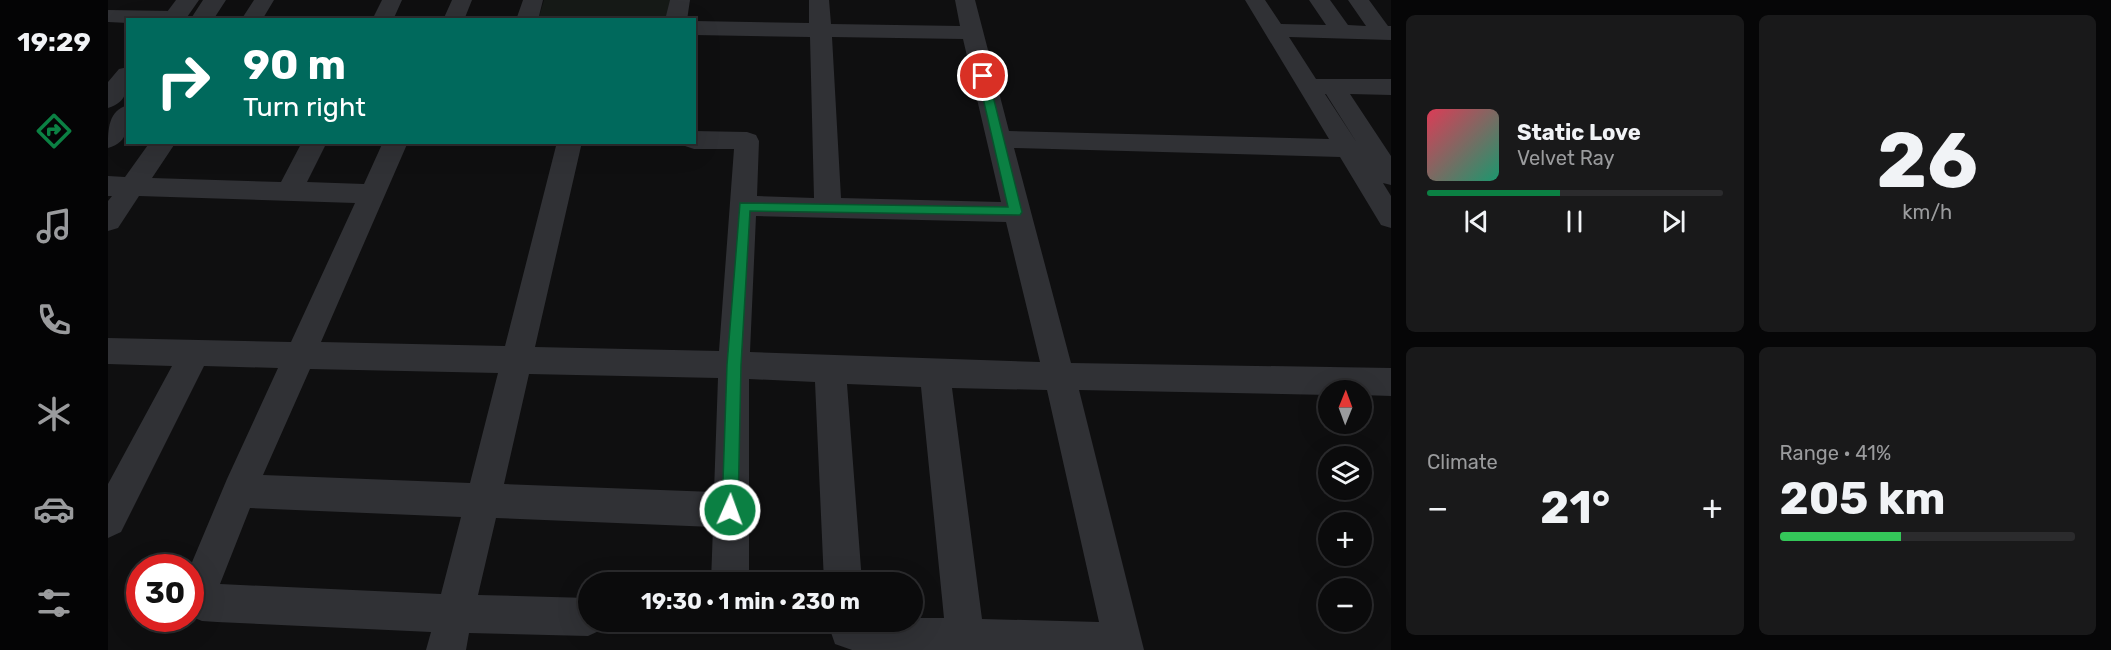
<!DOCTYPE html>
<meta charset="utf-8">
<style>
body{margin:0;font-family:Rubik,sans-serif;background:#19191a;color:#f1f3f6;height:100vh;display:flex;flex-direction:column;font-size:22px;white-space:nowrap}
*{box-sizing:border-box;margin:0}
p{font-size:20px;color:#9a9b9d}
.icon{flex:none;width:33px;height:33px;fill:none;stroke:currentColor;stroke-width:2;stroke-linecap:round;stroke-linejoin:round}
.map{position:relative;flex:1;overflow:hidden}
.sheet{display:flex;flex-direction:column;gap:15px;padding:15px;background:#060607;width:720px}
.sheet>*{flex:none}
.top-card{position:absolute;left:18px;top:18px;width:570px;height:126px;border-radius:0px;box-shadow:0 6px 24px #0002,0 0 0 2px #2b2b2d;background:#00695c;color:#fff;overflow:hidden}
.needle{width:39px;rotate:1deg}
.fabs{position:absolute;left:1210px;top:380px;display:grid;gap:12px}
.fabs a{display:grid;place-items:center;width:54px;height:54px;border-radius:50%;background:#0b0b0c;box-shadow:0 6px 24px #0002,0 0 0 2px #2b2b2d;font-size:30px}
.speed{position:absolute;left:18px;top:554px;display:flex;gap:12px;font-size:30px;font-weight:700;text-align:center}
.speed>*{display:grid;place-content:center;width:78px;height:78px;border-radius:50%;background:#0b0b0c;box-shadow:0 6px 24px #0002,0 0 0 2px #2b2b2d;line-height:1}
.speed .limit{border:9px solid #d22;background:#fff;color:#111}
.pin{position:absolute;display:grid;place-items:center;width:51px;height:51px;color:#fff;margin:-26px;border:3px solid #fff;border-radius:50%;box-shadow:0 2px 6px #0007}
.me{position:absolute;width:66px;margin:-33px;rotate:2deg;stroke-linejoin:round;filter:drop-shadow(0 0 4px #0008)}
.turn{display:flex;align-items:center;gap:21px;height:126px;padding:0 18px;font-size:27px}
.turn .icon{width:78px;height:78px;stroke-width:2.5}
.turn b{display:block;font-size:42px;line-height:51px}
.big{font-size:45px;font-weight:700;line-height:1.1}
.sheet .card{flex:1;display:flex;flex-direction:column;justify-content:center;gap:9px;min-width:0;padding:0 21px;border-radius:9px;background:#19191a}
.sheet .dial{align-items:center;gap:0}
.dial b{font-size:78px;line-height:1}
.song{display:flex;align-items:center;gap:18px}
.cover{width:72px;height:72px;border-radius:9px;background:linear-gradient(135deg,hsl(350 70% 55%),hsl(160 70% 35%))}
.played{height:6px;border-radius:3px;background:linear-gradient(90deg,#0b8043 45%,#2b2b2d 45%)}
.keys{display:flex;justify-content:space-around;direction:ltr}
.heat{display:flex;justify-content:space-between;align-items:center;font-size:33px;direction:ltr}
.charge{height:9px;border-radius:4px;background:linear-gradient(90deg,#34c759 41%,#2b2b2d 0)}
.sheet .tiles{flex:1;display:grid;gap:15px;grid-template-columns:repeat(2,1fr)}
.trip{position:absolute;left:470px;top:572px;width:345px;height:60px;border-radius:30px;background:#0b0b0c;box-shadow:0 6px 24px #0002,0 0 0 2px #2b2b2d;font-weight:700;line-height:60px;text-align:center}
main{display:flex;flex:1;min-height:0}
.tab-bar{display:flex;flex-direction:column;width:108px;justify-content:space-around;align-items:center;background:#040405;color:#9a9b9d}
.tab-bar .icon{width:42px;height:42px}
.tab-bar .on{color:#0b8043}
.tab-bar b{font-size:27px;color:#f1f3f6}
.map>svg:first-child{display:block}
.green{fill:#161a17}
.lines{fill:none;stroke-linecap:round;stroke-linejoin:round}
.minor{fill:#303135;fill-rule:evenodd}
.tertiary{fill:#303135;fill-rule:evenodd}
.route{fill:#0b8043;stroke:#07532c;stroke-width:1.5}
</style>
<main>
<nav class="tab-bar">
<b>19:29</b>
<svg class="icon on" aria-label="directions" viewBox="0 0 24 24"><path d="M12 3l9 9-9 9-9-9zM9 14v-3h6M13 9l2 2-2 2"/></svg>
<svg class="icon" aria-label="music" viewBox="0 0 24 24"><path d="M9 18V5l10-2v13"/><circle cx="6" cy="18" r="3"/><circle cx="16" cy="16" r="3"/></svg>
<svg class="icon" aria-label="phone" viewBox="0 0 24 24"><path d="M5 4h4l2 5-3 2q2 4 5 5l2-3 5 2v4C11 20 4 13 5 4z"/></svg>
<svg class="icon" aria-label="climate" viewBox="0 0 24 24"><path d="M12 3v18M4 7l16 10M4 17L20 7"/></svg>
<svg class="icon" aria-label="car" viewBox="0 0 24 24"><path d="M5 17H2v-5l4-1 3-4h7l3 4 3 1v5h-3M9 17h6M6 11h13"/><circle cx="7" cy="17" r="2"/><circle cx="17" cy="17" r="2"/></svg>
<svg class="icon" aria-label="filters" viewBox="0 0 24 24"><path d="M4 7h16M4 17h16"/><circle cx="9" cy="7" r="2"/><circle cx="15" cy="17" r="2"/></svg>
</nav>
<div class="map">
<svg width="1283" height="650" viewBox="0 0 1283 650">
<rect width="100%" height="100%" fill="#0f0f10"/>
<!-- green -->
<path class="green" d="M436 0H563L560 19 430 20Z"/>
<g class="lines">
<!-- minor -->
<path class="minor" d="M146 0H166L154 20H133Z
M274 0H294L285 20H264Z
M344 0H364L356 20H335Z
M415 0H435L430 20H408Z
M562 0H582L579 20H557Z
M701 0H721L723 24 852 26 847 0H867L901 131 1221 139 1137 0H1157L1173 24 1218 25 1201 0H1222L1240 25 1258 26 1240 0H1261L1280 26H1283V40L1181 37 1208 79H1283V95L1242 94 1283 156V185L1275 183 1283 196V228L1273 225 1232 157 906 148 963 363 1283 368V396L1254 395V390H1221V395L971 390 1036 650H744L727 644 719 621H804V618H836L813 387 739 384 754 582H716L707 382 641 379V582H603L605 527 388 518 370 595 480 598V621H497L493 630 480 636 361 633 358 650H318L323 632 109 622 94 621 82 616V567L119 479 170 368 96 366 13 532 0 538V484L64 366 0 364V338L183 342 247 203 31 196 10 228 0 231V201L4 196H0V176L17 177 42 142H68L44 178 173 182 194 142H219L199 182 256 184 275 142H300L213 342 397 346 449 142H474L427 347 611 351 626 149H586L577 146 575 142H586V131L639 132 648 135 651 141 649 196 706 198 702 37 586 35V21L701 23ZM724 37 855 39 893 202 733 198ZM1217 94H1218L1249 143ZM648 216 898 222 932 362 642 352ZM202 369 390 373 362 483 155 475ZM421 374 610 378 606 492 396 484ZM844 388 939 390 991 622 874 619ZM142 508 353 517 333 594 112 584Z
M0 10 66 11 74 12 77 17 75 20H20V23L0 22Z"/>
<!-- tertiary -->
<path class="tertiary" d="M68 0H91L77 20H53Z
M95 0H118L105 20H82Z
M20 67C20 86 21 102 0 108V82L11 69Z
M20 105C20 125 22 142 0 148 0 129 0 111 20 105Z"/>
</g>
<!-- route -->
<path class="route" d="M875 72 880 76 914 212 912 215 642 211 633 365 630 510 627 515 622 518 616 515 614 510 619 365 632 203 900 207 870 76Z"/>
</svg>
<div class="fabs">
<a><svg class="needle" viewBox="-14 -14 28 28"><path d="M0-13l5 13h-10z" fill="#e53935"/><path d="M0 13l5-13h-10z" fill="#9a9b9d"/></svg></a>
<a><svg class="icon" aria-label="layers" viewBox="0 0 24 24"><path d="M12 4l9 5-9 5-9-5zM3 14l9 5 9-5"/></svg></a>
<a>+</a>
<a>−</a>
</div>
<div class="speed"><div class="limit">30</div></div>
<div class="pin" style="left:875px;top:76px;background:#d93025"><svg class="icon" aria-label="arrive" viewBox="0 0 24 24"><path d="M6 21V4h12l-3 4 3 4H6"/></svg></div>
<svg class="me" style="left:622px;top:510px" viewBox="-20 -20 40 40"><circle r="17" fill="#0b8043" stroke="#fff" stroke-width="3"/><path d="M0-11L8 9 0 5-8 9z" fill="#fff"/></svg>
<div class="trip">19:30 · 1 min · 230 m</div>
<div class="top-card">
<div class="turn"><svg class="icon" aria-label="right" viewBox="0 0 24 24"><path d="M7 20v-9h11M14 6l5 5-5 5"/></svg><div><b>90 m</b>Turn right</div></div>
</div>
</div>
<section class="sheet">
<div class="tiles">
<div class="card">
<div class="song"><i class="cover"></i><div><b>Static Love</b><p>Velvet Ray</p></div></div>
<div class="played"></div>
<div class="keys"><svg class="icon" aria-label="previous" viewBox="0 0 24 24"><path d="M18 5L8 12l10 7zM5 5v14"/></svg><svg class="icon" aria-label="pause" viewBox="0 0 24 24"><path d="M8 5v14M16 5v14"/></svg><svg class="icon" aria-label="next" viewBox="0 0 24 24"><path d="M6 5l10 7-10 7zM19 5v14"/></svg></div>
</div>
<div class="card dial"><b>26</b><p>km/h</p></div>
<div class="card"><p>Climate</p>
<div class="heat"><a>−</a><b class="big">21°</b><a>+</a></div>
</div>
<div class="card"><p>Range · 41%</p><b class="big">205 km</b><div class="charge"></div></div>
</div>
</section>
</main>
